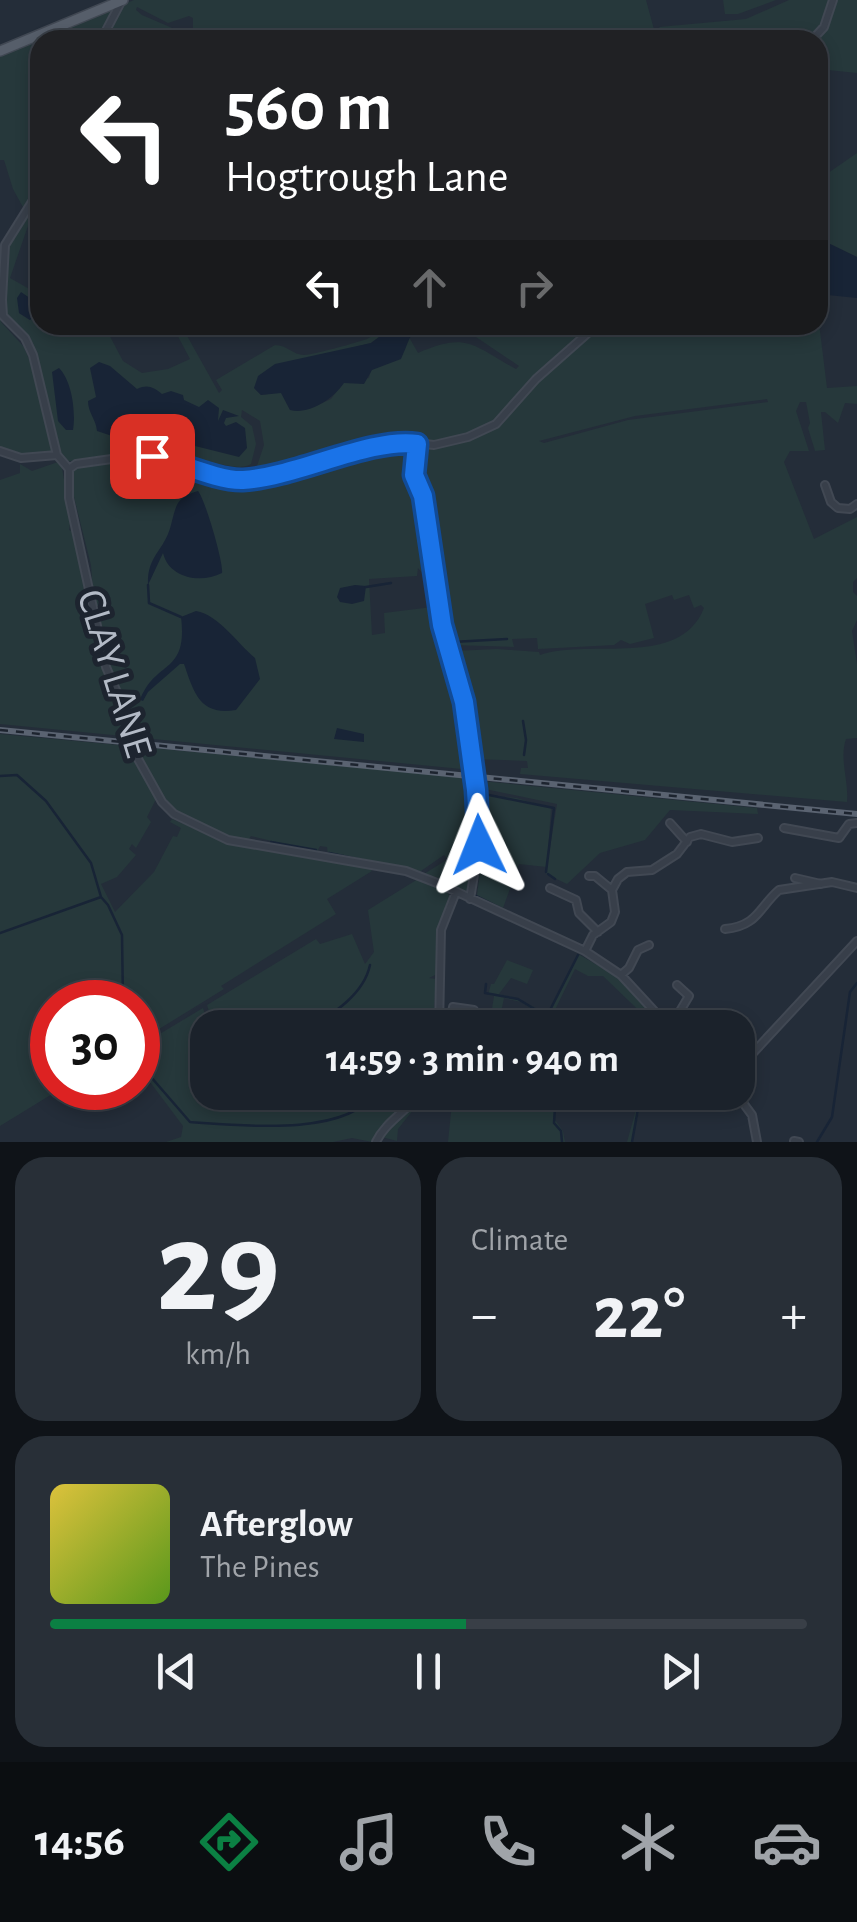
<!DOCTYPE html>
<meta charset="utf-8">
<style>
body{margin:0;font-family:"Alegreya Sans",sans-serif;background:#282f37;color:#f1f3f6;height:100vh;display:flex;flex-direction:column;font-size:38px;white-space:nowrap}
*{box-sizing:border-box;margin:0}
p{font-size:32px;color:#a0a4a9}
.icon{flex:none;width:55px;height:55px;fill:none;stroke:currentColor;stroke-width:2;stroke-linecap:round;stroke-linejoin:round}
.map{position:relative;height:1142px;overflow:hidden}
.details{display:flex;flex-direction:column;gap:15px;padding:15px;background:#0f1318;flex:1}
.details>*{flex:none}
.top-card{position:absolute;left:30px;top:30px;width:798px;height:305px;border-radius:30px;box-shadow:0 5px 15px #0003,0 0 0 2px #393f47;background:#202124;color:#fff;overflow:hidden}
.speed{position:absolute;left:30px;top:980px;display:flex;gap:20px;font-size:50px;font-weight:700;text-align:center}
.speed>*{display:grid;place-content:center;width:130px;height:130px;border-radius:50%;background:#1b222b;box-shadow:0 5px 15px #0003,0 0 0 2px #393f47;line-height:1}
.speed .limit{border:15px solid #d22;background:#fff;color:#111}
.pin{position:absolute;display:grid;place-items:center;width:85px;height:85px;color:#fff;margin:-42px;border-radius:20px;box-shadow:0 5px 15px #0006}
.me{position:absolute;width:110px;margin:-55px;rotate:358deg;stroke-linejoin:round;filter:drop-shadow(0 0 8px #0008)}
.turn{display:flex;align-items:center;gap:35px;height:210px;padding:0 30px;font-size:45px}
.turn .icon{width:130px;height:130px;stroke-width:2.5}
.turn b{display:block;font-size:70px;line-height:85px}
.lanes{display:flex;align-items:center;height:95px;padding:0 30px;background:#0003;justify-content:center;gap:50px;direction:ltr}
.lanes .off{opacity:.35}
.big{font-size:75px;font-weight:600;line-height:1.1}
.details .card{flex:1;display:flex;flex-direction:column;justify-content:center;gap:15px;min-width:0;padding:0 35px;border-radius:30px;background:#282f37}
.details .dial{align-items:center;gap:0}
.dial b{font-size:130px;line-height:1}
.song{display:flex;align-items:center;gap:30px}
.cover{width:120px;height:120px;border-radius:15px;background:linear-gradient(135deg,hsl(50 70% 55%),hsl(90 70% 35%))}
.played{height:10px;border-radius:5px;background:linear-gradient(90deg,#0b8043 55%,#393f47 55%)}
.keys{display:flex;justify-content:space-around;direction:ltr}
.heat{display:flex;justify-content:space-between;align-items:center;font-size:55px;direction:ltr}
.details .tiles{flex:1;display:grid;gap:15px;grid-template-columns:1fr 1fr}
.card:last-child{grid-column:span 2}
.trip{position:absolute;left:190px;top:1010px;width:565px;height:100px;border-radius:30px;background:#1b222b;box-shadow:0 5px 15px #0003,0 0 0 2px #393f47;font-weight:600;line-height:100px;text-align:center}
.tab-bar{display:flex;height:160px;justify-content:space-around;align-items:center;background:#0b0e11;color:#a0a4a9}
.tab-bar .icon{width:70px;height:70px}
.tab-bar .current{color:#0b8043}
.tab-bar b{font-size:45px;color:#f1f3f6}
.map>svg:first-child{display:block}
.green{fill:#26383b;fill-rule:evenodd}
.water{fill:#182436}
.lines{fill:none;stroke-linecap:round;stroke-linejoin:round}
.stream{stroke:#182436;stroke-width:2.5}
.minor-casing{stroke:#414853;stroke-width:10}
.major-casing{stroke:#414853;stroke-width:12}
.minor{stroke:#383f4a;stroke-width:6}
.major{stroke:#565e6a;stroke-width:9}
.rail-casing{stroke:#5a6371;stroke-width:6}
.rail{stroke:#1d242f;stroke-width:2.5;stroke-dasharray:8;stroke-linecap:butt}
.route-casing{stroke:#114b97;stroke-width:25}
.route{stroke:#1a73e8;stroke-width:18}
.labels{text-anchor:middle;stroke-width:10;stroke-linejoin:round;paint-order:stroke}
.street-label{font-size:40px;fill:#b3bac6;stroke:#1d242f}
</style>
<div class="map">
<svg width="857" height="1142" viewBox="0 0 857 1142">
<rect width="100%" height="100%" fill="#242d39"/>
<!-- green -->
<path class="green" d="M134 0H646L655 33 647 40H210L193 29V18L189 16 168 23 137 7 136 10 142 15 200 40H103L122 5Z
M723 0H776L738 14H725Z
M789 0H830L817 32 809 40H691L662 31 659 27 746 19Z
M836 0H857V73L818 69 815 40 825 31Z
M116 7 98 40H40V182L24 209 13 189 4 160H0V52Z
M857 153V257L828 243 818 248V180Z
M40 198V205L30 220 10 278 40 295V305L31 298 19 313 30 320 40 311V325H104L123 361 142 373 168 369 190 359 172 325H181L219 393 222 390 216 380 275 345C287 345 293 355 304 355 312 355 359 342 367 339 377 334 382 325 395 325L371 343 308 359 254 388 261 395 281 392 290 410 309 409 331 399 343 383 369 378 371 370C400 356 395 366 409 337L418 353C468 331 473 346 516 369L519 366 476 337 473 325H552L556 328 559 325H592L578 337 581 341 601 325 819 323 827 388 857 386V404L845 403 838 423 825 412H821L825 450 815 451 808 428 810 423 806 402H800L796 411 809 451H790L784 462 814 539 857 517V578L853 582V592L857 596V620L852 631 857 664V738L846 739C839 759 849 781 847 802L520 774 521 768H528L527 761 475 759 465 685 454 651 497 649 539 652 540 655C591 638 680 669 704 608L701 605 694 608 689 595 674 600 672 595 645 604 654 638 630 644 621 640 614 645 538 649 537 638 512 639 514 647 452 645 438 587 424 491 426 542 435 600H432L426 577 418 568 417 576 369 579 372 635 385 633 384 613 432 607 460 705 472 770 0 724V480L20 473V464L32 471 58 462 62 468 71 519 69 530 74 532 77 543 100 659 123 717 129 718 132 715 109 663 93 591 91 565 73 493 74 468C126 445 184 468 236 481V475L256 469 264 445 260 421 242 410 241 417 252 426 256 444 251 464C235 473 219 458 206 467L136 451 65 462 61 458 33 348 29 337 5 313 8 244ZM767 399 768 402 628 420 544 443 539 441 635 416Z
M0 311 1 322 24 347 31 364 53 452 21 455 0 448Z
M0 734 472 778 477 840 469 891 467 893 424 874 448 859 444 855 418 873 328 854 327 847 320 846 317 852 251 836 248 840C191 833 171 809 138 765L156 799 147 817 151 822 136 848 132 844 129 849 136 855 117 877 101 884 115 912 154 872 173 836 177 837 181 828 170 822 172 819 230 844 368 866 372 871 327 899 336 914 221 986 224 989 138 1042V1002H52V1088H62L0 1126Z
M481 781 757 808 758 814 670 810 645 840 600 853 567 884 546 874 547 867 519 864 503 908 477 895 483 850 482 795 516 798 551 808 547 866 557 804 480 788Z
M418 879 446 889 450 898 439 926 437 974 429 978 436 979 433 1027 208 1028V1092L416 1093 387 1120 372 1142 352 1138 333 1142H166L181 1137 183 1126 138 1066V1047L203 1008 206 1018 210 1015 207 1005 316 939 320 944 352 934 365 964 374 952 368 910Z
M578 954 620 978 665 1027H656L603 976H588L575 969 552 1016 567 1027H560L521 1002 504 998 498 1027 477 1028 481 1008 492 1009 494 996 488 995 491 984H494L507 960 533 970 527 984 511 978 499 994 516 998 547 1014Z
M423 1093 436 1100 438 1107H420L419 1110H413L398 1129 397 1141 382 1137Z
M453 1093H557L555 1120 563 1131 565 1142H448Z
M621 1093H660L639 1112 632 1142H627L636 1110Z"/>
<!-- water -->
<path class="water" d="M828 243 857 257V298L818 294V278L826 275 827 269 818 263V248Z
M21 292 40 305V311L30 320 19 313 17 298Z
M395 325H437C405 335 414 331 401 359L372 370 364 384 344 383C333 399 309 415 290 410L281 393 261 395 254 388 258 376 275 364 371 343Z
M99 362 110 366 137 389C148 384 153 387 162 394L171 391 183 395 184 400 199 407 208 400 219 408 218 421 223 410 239 416 226 418 224 423 226 426 236 422 245 428 247 448 239 457 171 440 121 439 97 431C96 419 88 413 88 401L96 397 90 368Z
M59 368C72 381 76 412 73 430H66L58 421 52 372Z
M198 491C205 499 224 564 222 573 200 584 169 578 163 553L148 585C147 559 160 553 168 534 172 525 173 512 178 503 183 496 191 493 198 491Z
M355 585 366 586 364 601 352 604 340 602 337 597 340 588Z
M196 611C219 615 237 643 255 658L260 679 236 710C200 716 194 693 184 664H180L148 692 143 701 140 700C156 659 188 675 181 617Z
M337 728 364 734V742L334 739Z"/>
<g class="lines">
<!-- stream -->
<path class="stream" d="M148 585 149 603 181 617
M366 587 391 583
M452 642 507 639
M523 721 526 740 524 755
M0 776 17 775 46 801 91 863 101 897 108 905 122 935 123 1002
M479 795V793L554 808 546 872
M480 803 481 825
M271 842 316 850
M329 853 418 872
M480 858 474 895 518 917
M548 874 555 879
M525 920 528 921
M0 933 101 897
M486 984 485 993 518 999 566 1028
M547 1016 578 955
M310 1028C334 1013 364 994 370 965
M138 1062 190 1122C236 1125 348 1138 375 1092
M556 1092 554 1123 561 1131 562 1142
M624 1092 638 1109 632 1142
M817 1142 832 1117 850 992 857 983"/>
<!-- minor casing -->
<g class="minor-casing">
<path id="minor" d="M101 40 121 2
M812 40 824 27 833 0
M40 189 5 245 2 300 3 316 25 338 33 355 57 455 69 469
M417 444 414 475 423 495 443 625 464 702 476 790 479 845 470 899
M0 451 21 458 57 455
M69 469V498L106 667 126 713 133 750 162 802 174 814 228 840 406 871 442 885 585 951 621 975 670 1028
M69 469 76 464 140 455 239 480 316 466 397 441 434 445 468 437 496 424 536 379 597 325
M825 485 831 502 838 508 850 509 857 504
M670 823 687 842
M784 828 839 838 849 824 857 823
M589 876H595L612 890
M795 878 821 884
M550 888 576 900 579 913 598 932
M725 929C758 926 759 907 779 890L832 882 857 888
M585 951 593 935 611 922 615 912 612 890 618 879 627 872 652 870 677 854 690 837 701 834 732 842 758 838
M621 975 629 968 638 950 649 945
M440 1021H450L453 1007 474 1010
M439 1028 441 930 456 892
M670 1028 689 996 677 985
M738 1069 857 941
M735 1092 752 1115 757 1142
M794 1141 799 1142
M376 1142C386 1121 407 1112 420 1092"/>
</g>
<!-- major casing -->
<g class="major-casing">
<path id="major" d="M0 51 123 0"/>
</g>
<!-- minor -->
<use href="#minor" class="minor"/>
<!-- major -->
<use href="#major" class="major"/>
<!-- rail casing -->
<g class="rail-casing">
<path id="rail" d="M0 730 857 814"/>
</g>
<!-- rail -->
<use href="#rail" class="rail"/>
</g>
<g class="lines">
<!-- route casing -->
<g class="route-casing">
<path id="route" d="M152 456C178 462 218 481 243 480 296 477 371 437 417 444L414 475 423 496 442 625 464 702 476 790 479 845"/>
</g>
<!-- route -->
<use href="#route" class="route"/>
</g>
<g class="labels">
<!-- street labels -->
<g class="street-label">
<text transform="translate(116 673) rotate(73)" y="14">CLAY LANE</text>
</g>
</g>
</svg>
<div class="speed"><div class="limit">30</div></div>
<div class="pin" style="left:152px;top:456px;background:#d93025"><svg class="icon" aria-label="arrive" viewBox="0 0 24 24"><path d="M6 21V4h12l-3 4 3 4H6"/></svg></div>
<svg class="me" style="left:479px;top:845px" viewBox="-20 -20 40 40"><path d="M0-17L14 15 0 8-14 15z" fill="#1a73e8" stroke="#fff" stroke-width="4"/></svg>
<div class="trip">14:59 · 3 min · 940 m</div>
<div class="top-card">
<div class="turn"><svg class="icon" aria-label="left" viewBox="0 0 24 24"><path d="M17 20v-9H6M10 6l-5 5 5 5"/></svg><div><b>560 m</b>Hogtrough Lane</div></div>
<div class="lanes"><svg class="icon" aria-label="left" viewBox="0 0 24 24"><path d="M17 20v-9H6M10 6l-5 5 5 5"/></svg><svg class="icon off" aria-label="ahead" viewBox="0 0 24 24"><path d="M12 20V5M6 11l6-6 6 6"/></svg><svg class="icon off" aria-label="right" viewBox="0 0 24 24"><path d="M7 20v-9h11M14 6l5 5-5 5"/></svg></div>
</div>
</div>
<section class="details">
<div class="tiles">
<div class="card dial"><b>29</b><p>km/h</p></div>
<div class="card"><p>Climate</p>
<div class="heat"><a>−</a><b class="big">22°</b><a>+</a></div>
</div>
<div class="card">
<div class="song"><i class="cover"></i><div><b>Afterglow</b><p>The Pines</p></div></div>
<div class="played"></div>
<div class="keys"><svg class="icon" aria-label="previous" viewBox="0 0 24 24"><path d="M18 5L8 12l10 7zM5 5v14"/></svg><svg class="icon" aria-label="pause" viewBox="0 0 24 24"><path d="M8 5v14M16 5v14"/></svg><svg class="icon" aria-label="next" viewBox="0 0 24 24"><path d="M6 5l10 7-10 7zM19 5v14"/></svg></div>
</div>
</div>
</section>
<nav class="tab-bar">
<b>14:56</b>
<svg class="icon current" aria-label="directions" viewBox="0 0 24 24"><path d="M12 3l9 9-9 9-9-9zM9 14v-3h6M13 9l2 2-2 2"/></svg>
<svg class="icon" aria-label="music" viewBox="0 0 24 24"><path d="M9 18V5l10-2v13"/><circle cx="6" cy="18" r="3"/><circle cx="16" cy="16" r="3"/></svg>
<svg class="icon" aria-label="phone" viewBox="0 0 24 24"><path d="M5 4h4l2 5-3 2q2 4 5 5l2-3 5 2v4C11 20 4 13 5 4z"/></svg>
<svg class="icon" aria-label="climate" viewBox="0 0 24 24"><path d="M12 3v18M4 7l16 10M4 17L20 7"/></svg>
<svg class="icon" aria-label="car" viewBox="0 0 24 24"><path d="M5 17H2v-5l4-1 3-4h7l3 4 3 1v5h-3M9 17h6M6 11h13"/><circle cx="7" cy="17" r="2"/><circle cx="17" cy="17" r="2"/></svg>
</nav>
